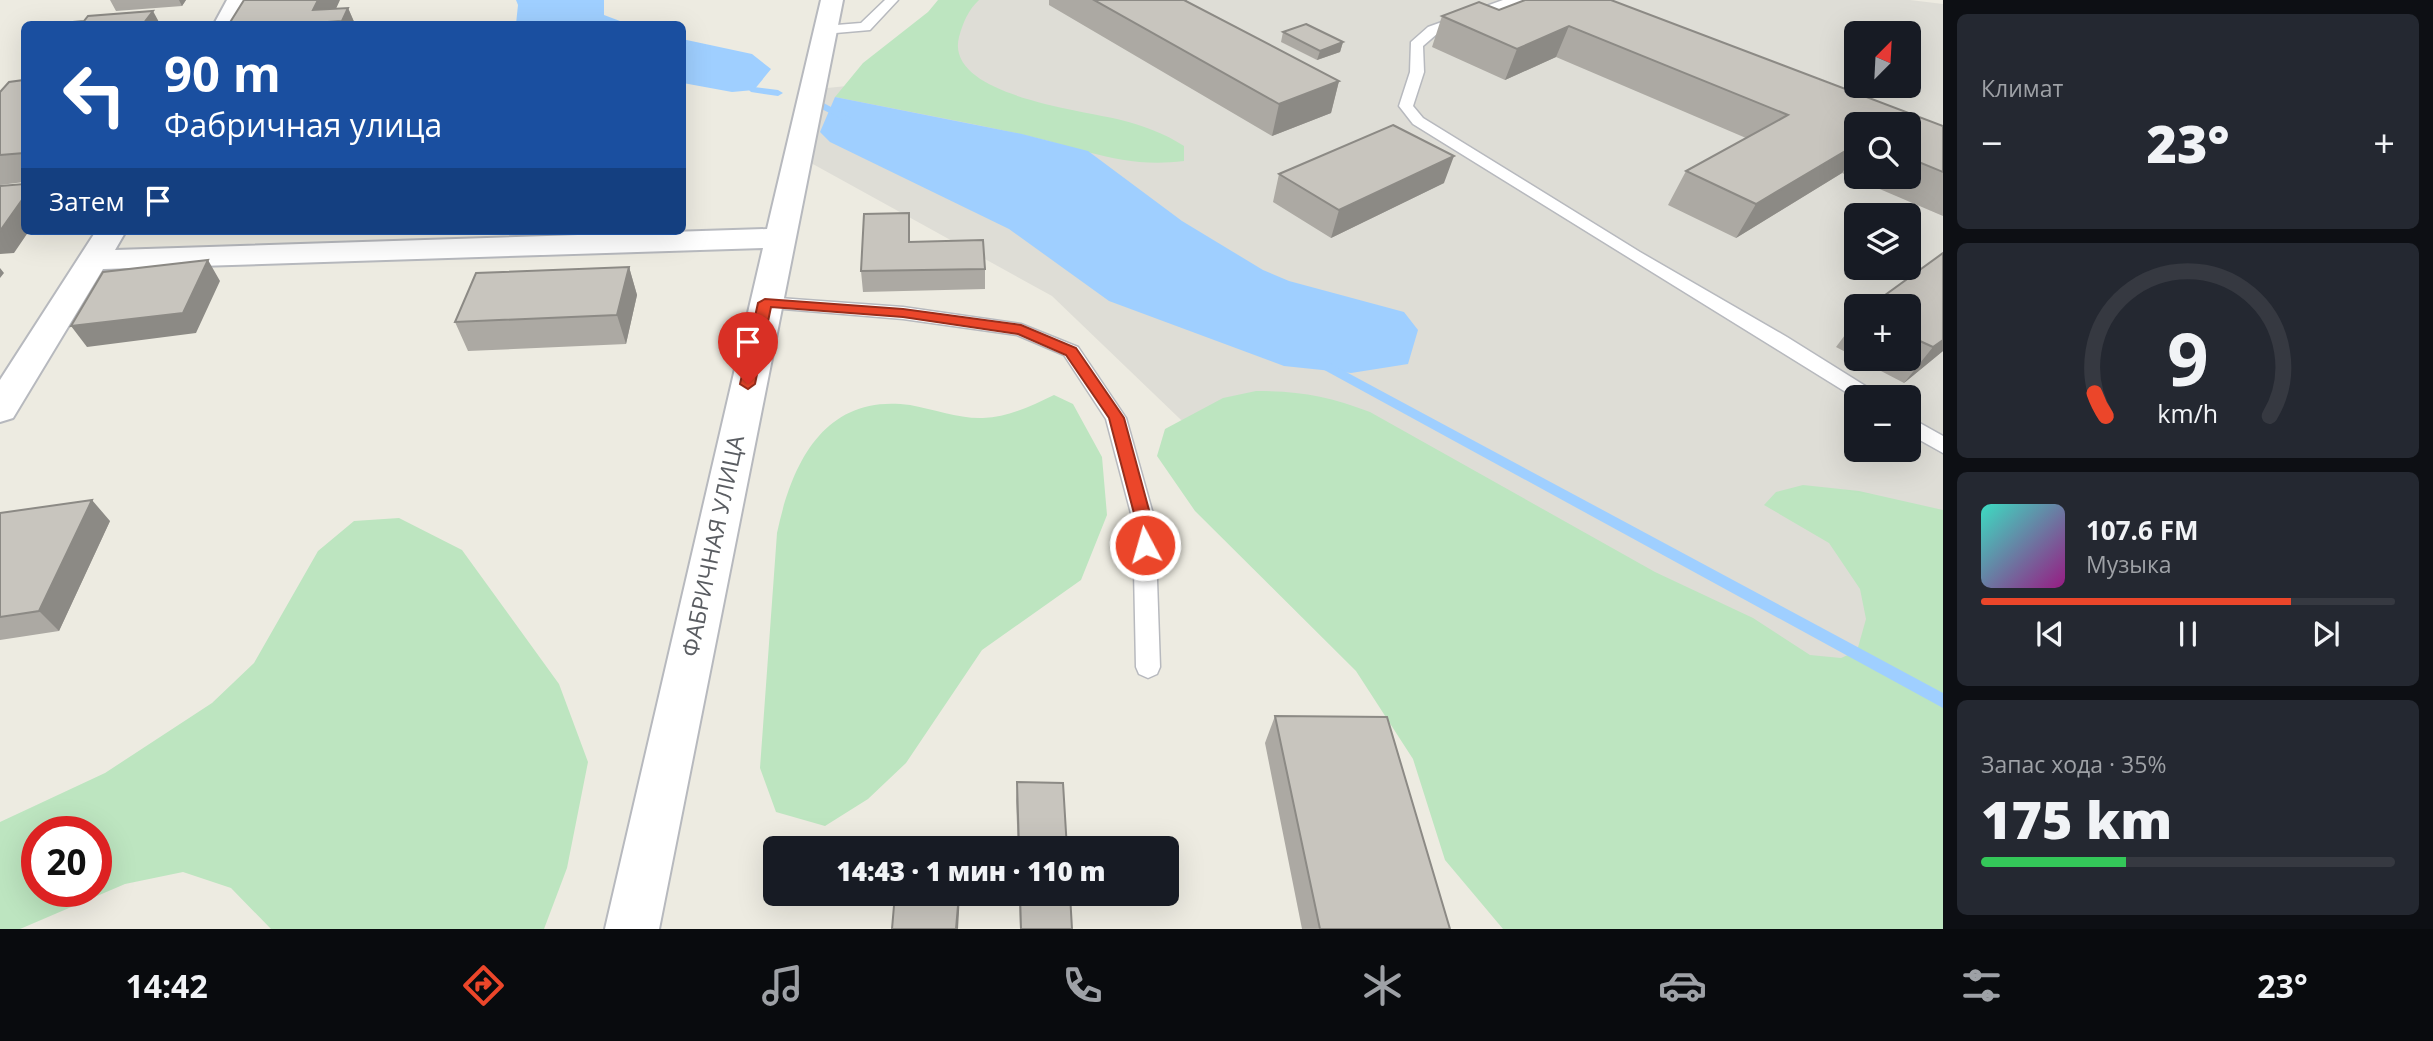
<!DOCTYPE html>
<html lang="ru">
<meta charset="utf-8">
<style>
body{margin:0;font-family:"Open Sans",sans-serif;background:#242831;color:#f1f3f6;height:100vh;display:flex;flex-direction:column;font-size:26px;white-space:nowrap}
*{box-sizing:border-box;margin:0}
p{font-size:23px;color:#9ea1a6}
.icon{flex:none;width:38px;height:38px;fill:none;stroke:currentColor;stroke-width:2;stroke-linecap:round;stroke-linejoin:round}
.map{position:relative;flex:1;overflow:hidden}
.drawer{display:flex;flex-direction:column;gap:14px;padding:14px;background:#0d0f14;width:490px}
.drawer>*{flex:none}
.top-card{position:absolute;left:21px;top:21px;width:665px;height:214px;border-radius:10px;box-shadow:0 7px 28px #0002;background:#1a4fa0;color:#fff;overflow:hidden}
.needle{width:46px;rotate:24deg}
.buttons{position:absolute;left:1844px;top:21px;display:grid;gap:14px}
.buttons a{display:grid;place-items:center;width:77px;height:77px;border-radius:10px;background:#171b24;box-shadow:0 7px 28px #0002;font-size:35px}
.speed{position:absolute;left:21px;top:816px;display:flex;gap:14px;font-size:35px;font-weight:700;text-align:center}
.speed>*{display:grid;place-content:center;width:91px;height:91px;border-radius:50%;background:#171b24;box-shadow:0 7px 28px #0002;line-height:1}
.speed .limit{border:10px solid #d22;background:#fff;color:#111}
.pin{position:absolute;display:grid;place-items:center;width:60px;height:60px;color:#fff;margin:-72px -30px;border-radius:50% 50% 50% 0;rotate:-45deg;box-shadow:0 0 7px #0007}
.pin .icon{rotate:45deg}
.me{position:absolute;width:77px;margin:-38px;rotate:354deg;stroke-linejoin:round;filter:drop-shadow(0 0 5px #0008)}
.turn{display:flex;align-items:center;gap:24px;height:147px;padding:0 28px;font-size:32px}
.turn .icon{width:91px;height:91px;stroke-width:2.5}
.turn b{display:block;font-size:49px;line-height:60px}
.then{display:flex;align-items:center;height:66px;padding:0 28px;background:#0003;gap:14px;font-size:26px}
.big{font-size:52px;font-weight:800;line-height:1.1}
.drawer .tile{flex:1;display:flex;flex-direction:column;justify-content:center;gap:10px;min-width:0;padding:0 24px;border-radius:10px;background:#242831}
.drawer .dial{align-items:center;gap:0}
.dial svg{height:182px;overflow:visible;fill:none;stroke:#363941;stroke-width:7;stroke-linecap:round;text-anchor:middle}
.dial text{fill:#f1f3f6;stroke:none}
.song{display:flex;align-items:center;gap:21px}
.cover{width:84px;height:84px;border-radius:10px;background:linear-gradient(135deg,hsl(170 70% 55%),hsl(310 70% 35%))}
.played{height:7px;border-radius:4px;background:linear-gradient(90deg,#eb462a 75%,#363941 75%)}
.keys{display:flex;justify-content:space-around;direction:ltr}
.heat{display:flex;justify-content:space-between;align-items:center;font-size:38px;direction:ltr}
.charge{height:10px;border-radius:5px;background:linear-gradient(90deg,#34c759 35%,#363941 0)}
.trip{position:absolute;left:763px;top:836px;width:416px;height:70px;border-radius:10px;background:#171b24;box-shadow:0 7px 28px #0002;font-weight:800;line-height:70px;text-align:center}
.tabs{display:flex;height:112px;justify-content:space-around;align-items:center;background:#090b0e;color:#9ea1a6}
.tabs .icon{width:49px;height:49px}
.tabs .selected{color:#eb462a}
.tabs b{font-size:32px;color:#f1f3f6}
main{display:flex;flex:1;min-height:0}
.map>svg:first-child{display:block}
.industrial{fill:#deddd6;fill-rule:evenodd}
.green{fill:#bde5c0;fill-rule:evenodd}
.water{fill:#9fcfff}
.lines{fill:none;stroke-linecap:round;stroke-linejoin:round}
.stream{fill:#9fcfff;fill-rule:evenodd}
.lane-casing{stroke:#b7b9be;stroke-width:3}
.street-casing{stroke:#b7b9be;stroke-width:4}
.lane{fill:#fff;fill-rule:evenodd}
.street{fill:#fff;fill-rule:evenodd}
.wall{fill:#aca9a3;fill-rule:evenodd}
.shaded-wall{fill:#8c8a85}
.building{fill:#c8c5be;stroke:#8c8a85;stroke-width:2}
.route{fill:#eb462a;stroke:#992e1b;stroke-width:2}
.labels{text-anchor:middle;stroke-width:7;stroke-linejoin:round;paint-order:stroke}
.street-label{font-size:23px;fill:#5a5d62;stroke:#fff}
</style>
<main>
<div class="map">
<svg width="1943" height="929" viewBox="0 0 1943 929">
<rect width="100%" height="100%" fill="#edebe1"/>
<!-- industrial -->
<path class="industrial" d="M968 0H1910L1943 4V825L1204 442 1052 296 811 163 827 88 888 82ZM1857 33H1909V86H1857ZM1857 124H1909V177H1857ZM1857 215H1909V268H1857ZM1857 306H1909V359H1857ZM1857 397H1909V450H1857Z"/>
<!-- green -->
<path class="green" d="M938 0H979C968 10 963 23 959 37 944 96 1084 110 1121 120 1144 126 1164 133 1184 146V161C1121 169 1080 147 1020 134 959 121 897 109 835 97L863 63 928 12Z
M1256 391C1299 391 1329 396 1370 412L1655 572 1753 618 1810 655 1841 658 1857 651 1866 619 1860 589 1829 543 1764 505 1776 492 1803 485 1859 491 1943 510V929H1503L1445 860 1413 759 1356 671 1195 511 1157 456 1165 429 1223 398Z
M1054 395 1073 404 1102 457 1107 515 1081 580 982 650 906 763 868 799 825 826 776 812 760 768 777 533C792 462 825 393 910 405 933 409 960 419 983 418 1009 417 1031 406 1054 395Z
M399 518 462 550 559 684 588 762 567 868 544 929H271L231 888 183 872 125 884 20 929H0V822L105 773 212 703 254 663 318 551 354 521ZM37 831H96V891H37Z"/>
<!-- water -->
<path class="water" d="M516 0H604V15L628 24H516L518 5Z
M682 39 752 54 771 69 754 90 732 92 683 83Z
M835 97 1022 134 1088 151 1182 221 1263 270 1289 281 1404 312 1418 330 1408 364 1351 373 1284 366 1109 301 1009 229 830 142 820 132Z"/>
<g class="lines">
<!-- stream -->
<path class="stream" d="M754 87 778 90 783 93 778 96 751 92 749 90Z
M814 101H820L851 118 843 120 814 105Z
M1322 359 1943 693V708L1317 366 1316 363 1317 360Z"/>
<!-- lane casing -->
<g class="lane-casing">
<path id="lane" d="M885 0H898L870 30 824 34 818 30 824 26 861 23Z
M1503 0H1529L1438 33 1423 46 1424 72 1413 106 1423 118 1640 252 1787 337 1875 392 1878 397 1857 399 1413 124 1399 106 1410 72 1411 42 1428 27Z
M765 297 903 307 1021 324 1078 347 1126 418 1155 521 1160 667 1157 674 1148 678 1139 674 1136 667 1133 521 1106 419 1064 355 1017 335 903 319 759 307 756 303 759 299Z
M1909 417 1943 436V453L1909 434Z"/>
</g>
<!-- street casing -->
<g class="street-casing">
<path id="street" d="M227 0H249L236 24H214Z
M821 0H843L659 929H605L763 248 103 269 13 418 0 422V380L96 231H126L115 250 767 229Z"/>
</g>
<!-- lane -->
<use href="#lane" class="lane"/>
<!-- street -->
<use href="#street" class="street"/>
</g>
<!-- wall -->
<path class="wall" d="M110 0H186L182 6 116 11Z
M1049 0H1187V2L1339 81 1331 113 1272 136 1049 5Z
M1525 0 1943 126V216L1842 173 1736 238 1668 205 1686 171 1746 138 1556 57 1505 80 1432 47 1442 16 1499 10ZM1857 124H1909V177H1857Z
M336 8H348L355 24H229Z
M1283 32 1343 42 1340 52 1317 60 1281 42Z
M24 80V182L0 185V92Z
M1279 174 1444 183 1331 238 1273 202Z
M910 242 985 269V289L863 292 861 271Z
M1943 253V351L1904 383 1858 359H1909V306Z
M629 267 637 295 626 344 468 351 455 322Z
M1857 319V358L1836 347Z
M0 513 110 521 59 631 0 640Z
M1275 716 1450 929H1302L1265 743Z
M1017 782 1067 849H1018L1016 801Z
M1019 894H1070L1072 929H1020Z"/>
<!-- shaded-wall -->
<path class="shaded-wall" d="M179 0H186L182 6Z
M318 0H340L330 22 313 10Z
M348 8 355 24H344L342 21Z
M153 11 160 24H143Z
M1569 26 1556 57 1505 80 1517 49Z
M1343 42 1340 52 1317 60 1320 51Z
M1339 81 1331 113 1272 136 1279 104Z
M1857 144V150L1842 173 1736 238 1756 204Z
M1454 156 1444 183 1331 238 1339 210Z
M24 197V231H29L14 253 0 254V231Z
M208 260 220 281 196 333 87 347 71 326Z
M629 267 637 295 626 344 617 315Z
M0 268 4 273 0 278Z
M1943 340V351L1904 383 1933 347Z
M92 500 110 521 59 631 39 611Z
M959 894H960L958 929H956Z"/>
<!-- building -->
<path class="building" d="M244 0H318L313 10 348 8 342 21 299 24H229Z
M1094 0H1184L1339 81 1279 104Z
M1525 0H1611L1943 126V172L1909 158V124H1857V144L1756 204 1686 171 1788 115 1569 26 1517 49 1442 16 1479 2 1499 10Z
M153 11 143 24H59L61 23 84 21 88 16Z
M1306 24 1343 42 1320 51 1283 32Z
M24 80V153L0 155V92L9 82Z
M1393 125 1454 156 1339 210 1279 174Z
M24 184V197L0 231V186Z
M909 213V242L983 240 985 269 861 271 864 214Z
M1943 253V340L1933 347 1909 336V306H1870Z
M208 260 183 313 71 326 103 272Z
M629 267 617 315 455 322 476 273Z
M92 500 39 611 0 617V513Z
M1275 716 1387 717 1450 929H1320Z
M1017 782 1063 783 1067 849H1019Z
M895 894H959L956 929H892Z
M1020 894H1070L1072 929H1021Z"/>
<!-- route -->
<path class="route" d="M765 299 903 309 1021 325 1076 348 1124 418 1152 521 1153 545 1151 550H1139L1136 521 1109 418 1066 355 1018 334 903 317 771 307 755 384 748 389 740 384 758 303Z"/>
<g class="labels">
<!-- street labels -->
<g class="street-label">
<text transform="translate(713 546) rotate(-78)" y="8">ФАБРИЧНАЯ УЛИЦА</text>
</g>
</g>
</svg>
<div class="buttons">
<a><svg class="needle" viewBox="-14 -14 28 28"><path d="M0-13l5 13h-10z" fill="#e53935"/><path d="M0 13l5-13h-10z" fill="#9ea1a6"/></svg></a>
<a><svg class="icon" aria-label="search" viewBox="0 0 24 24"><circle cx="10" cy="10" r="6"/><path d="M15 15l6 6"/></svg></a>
<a><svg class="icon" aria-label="layers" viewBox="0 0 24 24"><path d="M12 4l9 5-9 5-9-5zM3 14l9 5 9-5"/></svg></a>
<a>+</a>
<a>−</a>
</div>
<div class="speed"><div class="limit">20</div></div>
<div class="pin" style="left:748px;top:384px;background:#d93025"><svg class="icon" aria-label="arrive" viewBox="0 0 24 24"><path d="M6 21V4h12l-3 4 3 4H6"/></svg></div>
<svg class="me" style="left:1145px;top:545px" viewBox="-20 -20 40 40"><circle r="17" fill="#eb462a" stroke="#fff" stroke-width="3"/><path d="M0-11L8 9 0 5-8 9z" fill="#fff"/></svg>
<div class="trip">14:43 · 1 мин · 110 m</div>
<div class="top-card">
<div class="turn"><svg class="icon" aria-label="left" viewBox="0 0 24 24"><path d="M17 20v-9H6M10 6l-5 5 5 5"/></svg><div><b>90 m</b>Фабричная улица</div></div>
<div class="then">Затем<svg class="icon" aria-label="arrive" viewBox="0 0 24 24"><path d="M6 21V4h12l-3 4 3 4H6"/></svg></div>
</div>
</div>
<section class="drawer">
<div class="tile"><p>Климат</p>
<div class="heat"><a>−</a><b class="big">23°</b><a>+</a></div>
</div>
<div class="tile dial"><svg viewBox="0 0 100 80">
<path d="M14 69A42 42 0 1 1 86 69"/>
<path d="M14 69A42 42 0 0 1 9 59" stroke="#eb462a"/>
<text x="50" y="56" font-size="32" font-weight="700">9</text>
<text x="50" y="72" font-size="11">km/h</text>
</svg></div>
<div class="tile">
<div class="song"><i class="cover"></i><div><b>107.6 FM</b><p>Музыка</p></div></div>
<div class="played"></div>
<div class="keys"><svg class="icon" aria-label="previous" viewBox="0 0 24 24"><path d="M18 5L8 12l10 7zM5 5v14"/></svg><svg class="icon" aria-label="pause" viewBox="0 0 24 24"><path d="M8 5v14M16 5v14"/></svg><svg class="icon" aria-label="next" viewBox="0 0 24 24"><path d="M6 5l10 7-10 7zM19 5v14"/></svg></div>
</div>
<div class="tile"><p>Запас хода · 35%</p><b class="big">175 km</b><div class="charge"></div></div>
</section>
</main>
<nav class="tabs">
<b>14:42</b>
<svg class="icon selected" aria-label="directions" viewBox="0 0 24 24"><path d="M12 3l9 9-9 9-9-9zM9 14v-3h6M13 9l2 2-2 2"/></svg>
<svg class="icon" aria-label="music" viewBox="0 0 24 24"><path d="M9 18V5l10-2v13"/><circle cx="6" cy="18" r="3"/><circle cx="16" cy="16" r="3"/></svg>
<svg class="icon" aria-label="phone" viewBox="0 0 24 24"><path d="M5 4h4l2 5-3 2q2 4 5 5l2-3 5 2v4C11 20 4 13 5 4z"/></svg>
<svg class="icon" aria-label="climate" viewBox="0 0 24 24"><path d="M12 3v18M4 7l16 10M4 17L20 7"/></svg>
<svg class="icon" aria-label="car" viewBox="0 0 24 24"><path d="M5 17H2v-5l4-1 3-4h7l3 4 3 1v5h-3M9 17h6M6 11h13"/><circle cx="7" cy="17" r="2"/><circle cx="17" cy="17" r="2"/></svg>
<svg class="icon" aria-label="filters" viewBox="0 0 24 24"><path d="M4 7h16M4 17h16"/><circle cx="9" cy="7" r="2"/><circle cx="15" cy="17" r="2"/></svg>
<b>23°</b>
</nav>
